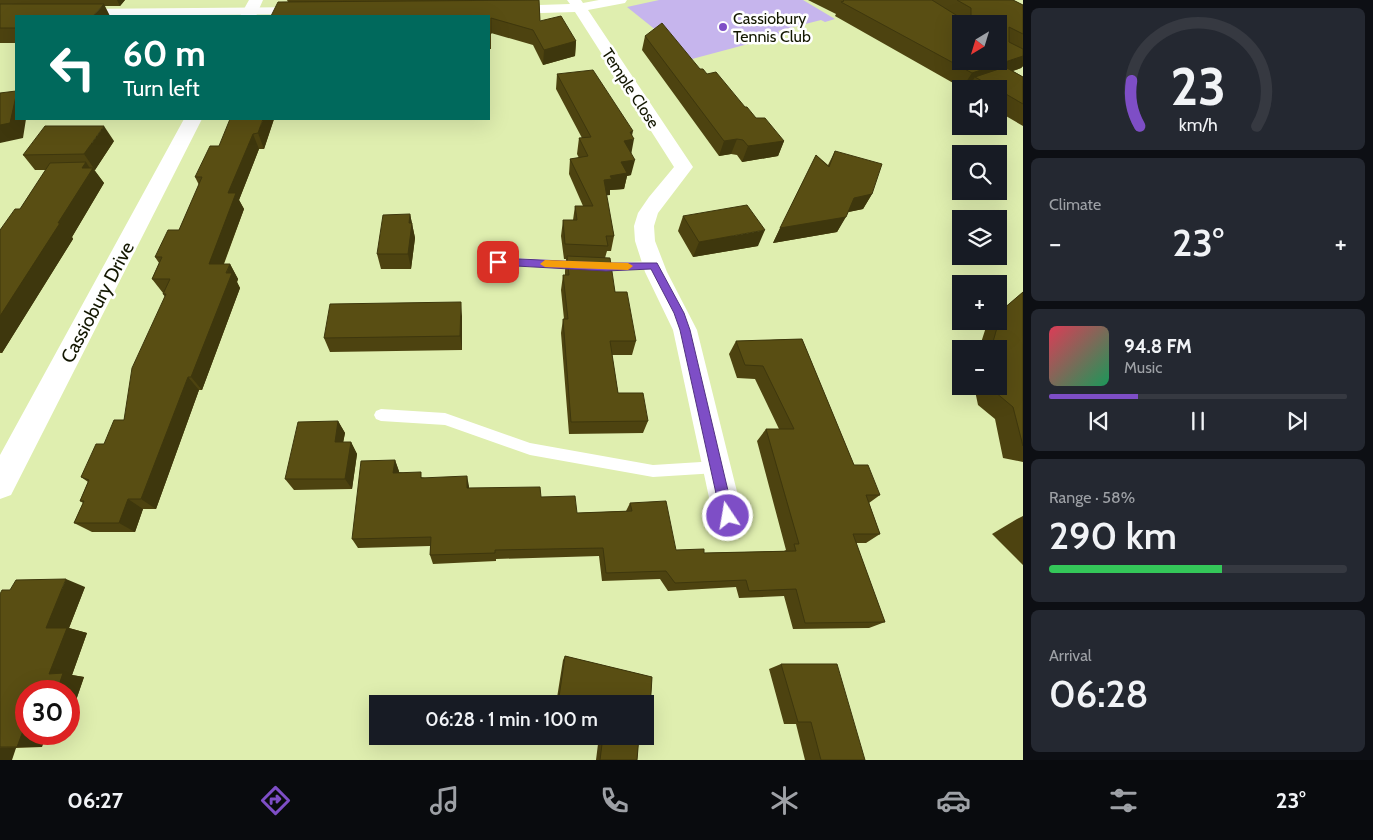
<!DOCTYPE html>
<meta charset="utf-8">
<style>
body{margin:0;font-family:Cabin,sans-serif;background:#242831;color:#f1f3f6;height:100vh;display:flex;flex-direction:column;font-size:19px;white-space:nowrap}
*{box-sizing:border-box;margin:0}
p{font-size:16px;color:#9ea1a6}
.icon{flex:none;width:28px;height:28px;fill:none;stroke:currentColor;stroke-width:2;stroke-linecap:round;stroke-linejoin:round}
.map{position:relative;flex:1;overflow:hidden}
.drawer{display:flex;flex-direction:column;gap:8px;padding:8px;background:#0d0f14;width:350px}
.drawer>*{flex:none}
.guide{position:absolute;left:15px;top:15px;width:475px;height:105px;border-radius:0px;box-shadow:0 5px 20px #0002;background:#00695c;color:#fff;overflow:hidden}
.needle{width:32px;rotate:218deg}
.fabs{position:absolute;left:952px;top:15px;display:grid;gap:10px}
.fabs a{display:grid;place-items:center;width:55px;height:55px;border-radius:0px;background:#171b24;box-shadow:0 5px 20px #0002;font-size:25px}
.speed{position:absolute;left:15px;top:680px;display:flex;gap:10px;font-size:25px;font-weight:700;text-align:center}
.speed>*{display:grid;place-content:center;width:65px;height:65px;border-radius:50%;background:#171b24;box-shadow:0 5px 20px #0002;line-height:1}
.speed .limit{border:8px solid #d22;background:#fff;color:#111}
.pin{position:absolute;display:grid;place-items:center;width:42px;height:42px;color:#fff;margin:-21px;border-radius:10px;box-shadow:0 2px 8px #0006}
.me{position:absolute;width:55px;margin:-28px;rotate:348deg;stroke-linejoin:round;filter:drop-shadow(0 0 4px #0008)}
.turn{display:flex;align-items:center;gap:18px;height:105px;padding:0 25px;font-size:22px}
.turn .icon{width:65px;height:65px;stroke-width:2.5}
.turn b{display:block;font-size:35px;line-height:42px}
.big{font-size:38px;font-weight:600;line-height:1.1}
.drawer .tile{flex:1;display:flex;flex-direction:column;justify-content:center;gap:8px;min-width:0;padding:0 18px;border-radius:8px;background:#242831}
.drawer .dial{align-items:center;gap:0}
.dial svg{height:130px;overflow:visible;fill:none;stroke:#363941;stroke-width:7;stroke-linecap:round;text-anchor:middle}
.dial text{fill:#f1f3f6;stroke:none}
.song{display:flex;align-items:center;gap:15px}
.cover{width:60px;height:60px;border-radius:8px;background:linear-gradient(135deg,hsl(350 70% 55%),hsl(150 70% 35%))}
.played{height:5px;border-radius:2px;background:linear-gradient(90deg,#7e4ec6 30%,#363941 30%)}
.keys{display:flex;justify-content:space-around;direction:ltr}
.heat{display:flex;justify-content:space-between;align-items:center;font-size:28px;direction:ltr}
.charge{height:8px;border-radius:4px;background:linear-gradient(90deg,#34c759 58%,#363941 0)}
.trip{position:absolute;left:369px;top:695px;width:285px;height:50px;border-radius:0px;background:#171b24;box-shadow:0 5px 20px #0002;font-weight:600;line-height:50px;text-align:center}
.tabs{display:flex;height:80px;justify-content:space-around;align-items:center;background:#090b0e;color:#9ea1a6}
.tabs .icon{width:35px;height:35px}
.tabs .current{color:#7e4ec6}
.tabs b{font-size:22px;color:#f1f3f6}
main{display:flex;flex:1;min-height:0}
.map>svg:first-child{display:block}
.green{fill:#c6b5ed}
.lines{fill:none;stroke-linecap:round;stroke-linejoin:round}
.lane{fill:#fff;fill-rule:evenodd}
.street{fill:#fff;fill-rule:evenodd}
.secondary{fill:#fff;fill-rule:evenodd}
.wall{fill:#4d4310}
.shaded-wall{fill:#3e370d}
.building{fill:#594e13;stroke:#3e370d;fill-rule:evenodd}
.route{fill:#7e4ec6;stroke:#523381}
.slow{fill:#f59e0b}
.poi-dot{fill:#7e4ec6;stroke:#fff;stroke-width:2}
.labels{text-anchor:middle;stroke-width:5;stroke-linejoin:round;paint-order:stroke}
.far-poi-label{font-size:16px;fill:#131701;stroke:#fff;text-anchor:start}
.far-street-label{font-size:16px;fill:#131701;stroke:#fff}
.street-label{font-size:19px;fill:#131701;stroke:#fff}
</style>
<main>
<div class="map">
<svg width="1023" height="760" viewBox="0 0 1023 760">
<rect width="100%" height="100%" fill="#dfeeaf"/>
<!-- green -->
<path class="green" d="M659 0H803L835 19 825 22 821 20 778 31 782 35 692 59 627 7Z"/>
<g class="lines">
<!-- lane -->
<path class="lane" d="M498 257 606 263 654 261 659 265 654 269 606 271 498 265 493 261Z
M381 409 445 413 530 443 653 465 717 461 722 463 724 467 722 471 717 473 653 477 530 455 445 425 381 421 376 419 374 415 376 411Z"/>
<!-- street -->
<path class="street" d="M567 0H581L583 3 599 0H627L625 3 588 10 693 167 658 213 654 226 655 241 667 272 697 330 743 516 738 526 728 530 718 526 713 516 673 330 645 272 635 241 634 226 638 213 649 197 674 167 575 12 505 14 498 10 505 6 570 4Z
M307 7 312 8 314 11 312 14 71 16 68 13 75 9Z"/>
<!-- secondary -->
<path class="secondary" d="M249 0H263L256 16H240Z
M184 119H202L11 495 0 499V455Z"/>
</g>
<!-- wall -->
<path class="wall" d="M0 0H125L120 6H105L16 16V43H0Z
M287 0H539L540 21 576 41 575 56 543 65 533 45 491 33V49H489V16L288 2Z
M808 0H1013L1023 5V66L1021 68 1013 71 1023 77V126L999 112V89H967L970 85 962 88 835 16 836 14Z
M645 36 707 74 756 118 784 141 778 156 742 162 737 155 731 154 719 156 642 50Z
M557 74 632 136 631 154V175L627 176 624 189 610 190V195H606L614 236 611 251H607L605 258 615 292 636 341 632 355H612L618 393 648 421 643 433 569 434 561 333 563 319H564L561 290 563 275H565V271L566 259H564L561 236 563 220H573L575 206H583L569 174 570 159 579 158 577 154 579 138H582L556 89Z
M274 119 264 149H259L239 200 244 209 224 264H230L238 279 237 282 240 288 202 390H199L156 509H143L135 532H92L74 523 83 503 80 501 88 482 81 477 104 444 124 420 165 297 163 294V293L152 279 159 263 155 257 179 230 199 185 195 177 219 146Z
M114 141 95 170H94L104 183 72 237 73 239 2 353H0V230L20 209 46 170H35L23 155Z
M835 151 872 194 863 209 848 212 837 232 773 243 816 155 828 165Z
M410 214 415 238 411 269H381L377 254Z
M683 216 758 246 693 257 678 231Z
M1023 292V462L1003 458 995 419 978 405 974 386H999V349H979L987 324 990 321H999V313Z
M462 316V350L330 352 324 338Z
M802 339 854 465 880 495 869 503 880 534 866 543H856L885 622 869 628 793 629 784 596 739 598 736 587 668 591 660 579 602 581 599 556 496 559V561L433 564 430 555V546L358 548 352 539 395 460 399 472 469 488 541 497 577 513 626 511 630 503 676 550 704 553 784 551 786 550 757 441 766 429H779L755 379 737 378 729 354 736 341Z
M338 421 345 433 343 442H351L357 454 352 489 294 490 285 479Z
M1023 516V565L992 534 1017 519Z
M85 587 69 628 87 633 72 675 84 677 73 709H69V691H26L42 747 16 748 0 760V594Z
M565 656 652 677 649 726 645 727V704H556L563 660Z
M781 664 865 760H805L796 724H784L769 669Z
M599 736H639L637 760H596Z"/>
<!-- shaded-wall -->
<path class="shaded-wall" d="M117 0H125L120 6Z
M104 4 110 16H93Z
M576 41 575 56 543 65 544 50Z
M1023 56V66L1021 68 982 81 975 77 970 85 962 88 972 73Z
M16 96V119H26L23 138 0 143V125Z
M263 119H274L264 149 258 133Z
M104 126 114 141 95 170 84 154Z
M633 131 631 140 634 139 631 155 624 141 630 132Z
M253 134 259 149 239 200 244 209 218 278 209 264 228 193Z
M737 139 731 154 719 156 724 141Z
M784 141 778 156 742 162 748 146Z
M635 160 631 175 627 176 624 189 610 190V195L601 196 604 180 610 176 621 162Z
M86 162 91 170 93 168 104 183 72 237 73 239 2 353 0 351V316L58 223 82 168Z
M872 194 863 209 844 213 854 198Z
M410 214 415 238 411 269 408 254 409 223Z
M846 217 837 232 773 243 780 228Z
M765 230 758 246 693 257 699 242Z
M230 264 238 279 237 282 240 288 202 390 191 377Z
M461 302 462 316V350L460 336Z
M188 377 199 390 156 509 141 499Z
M338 421 345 433 341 454 335 442Z
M351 442 357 454 352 489 345 479Z
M395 460 399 471 398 484 393 473Z
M467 476 469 486V498L467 488Z
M128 499 143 509 135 532 119 523Z
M66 579 85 587 69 628 87 633 72 675 84 677 73 709 69 708V691H57L49 674 46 628Z
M26 723V734H47L42 747H17Z
M0 748H16L12 760H0Z"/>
<!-- building -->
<path class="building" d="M539 0 540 21 561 16 576 41 544 50 533 30 491 18V34H489V16H271L278 2Z
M843 0H932L964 20 971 21V8L957 0H1013L1023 5V34L1009 27V42L1023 49V56L972 73 841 2 844 1ZM961 24H999V61H961Z
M0 4H104L93 16H16V28H0Z
M662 23 700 69H703L707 74 716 72 745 107H747L756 118H765L784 141 748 146 743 140 737 139 724 141 645 36Z
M1005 67 1023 77V104L999 90V89H996L975 77Z
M593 70 633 131 630 132 634 139 624 141 635 160 621 162 627 173 610 176 612 179 604 180 614 236H606L608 246 565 244 563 220H577L575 206H593L570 159 588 156 579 138 591 137 557 74Z
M16 91V96L10 123 0 125V93Z
M230 119H263L258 133 253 134 228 193H236L209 264H230L226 273H232L191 377H188L141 499H128L119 523H74L84 501H80L89 480 81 477 96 444H104L114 420H124L132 368 166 294H163L170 279H152L162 257H155L168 230H179L202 177H195L210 146H219Z
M45 126H104L84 154 23 155Z
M835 151 882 164 872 194 854 198 846 217 780 228 816 155 829 167Z
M86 162 82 168H93L58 223H60L0 316V230L15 209H20L50 163Z
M747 205 765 230 699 242 683 216Z
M410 214 409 223H412L408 254H377L383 215Z
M567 256 610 258 615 292H627L636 341H610L618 393H643L648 421 571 422 563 319H568L563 275H569Z
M1023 292V446L1013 407 995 392 993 386H999V349H991L1002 310Z
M461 302 460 336 324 338 330 304Z
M802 339 854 465H868L880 495H866L880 534H853L885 622 805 623 796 589 749 591 746 580 675 583 666 571 606 573 603 548 495 550V553L430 555 431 537 352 539 361 461 395 460 393 473 421 472V478L467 476V488L540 487 541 497 575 496 577 513 632 511 630 503 666 501 676 550 704 549V553L796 551 794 544H799L766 429H794L763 366 745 365 736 341Z
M338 421 335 442H351L345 479H285L298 422Z
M66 579 46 628H67L49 674 63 673 57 691H26V723L17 747H0V594L2 590H10L16 580Z
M565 656 652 677 649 726 645 725V704H558Z
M781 664H837L865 760H821L811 722H798Z
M603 736H639L637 760H600Z"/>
<!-- route -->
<path class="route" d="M498 258 606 263H657L684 313 690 330 734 516 732 520 728 522 723 520 721 516 680 330 674 313 651 269 606 271 498 265 493 262Z"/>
<!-- slow -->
<path class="slow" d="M545 260 628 263 633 266 628 270 545 267 540 264Z"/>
<!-- markers -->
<circle class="poi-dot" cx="723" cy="27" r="5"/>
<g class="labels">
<!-- far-poi labels -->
<g class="far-poi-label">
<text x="733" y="24">Cassiobury<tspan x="733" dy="18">Tennis Club</tspan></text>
</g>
<!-- far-street labels -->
<g class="far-street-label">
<text transform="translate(631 88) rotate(57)" y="6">Temple Close</text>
</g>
<!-- street labels -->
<g class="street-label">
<text transform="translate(97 302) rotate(-62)" y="7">Cassiobury Drive</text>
</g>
</g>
</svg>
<div class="fabs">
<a><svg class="needle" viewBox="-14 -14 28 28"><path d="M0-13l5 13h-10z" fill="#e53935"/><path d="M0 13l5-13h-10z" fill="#9ea1a6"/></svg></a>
<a><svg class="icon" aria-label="sound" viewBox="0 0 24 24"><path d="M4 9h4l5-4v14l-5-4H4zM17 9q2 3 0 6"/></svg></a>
<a><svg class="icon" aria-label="search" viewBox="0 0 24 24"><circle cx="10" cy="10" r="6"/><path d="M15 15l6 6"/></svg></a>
<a><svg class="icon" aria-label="layers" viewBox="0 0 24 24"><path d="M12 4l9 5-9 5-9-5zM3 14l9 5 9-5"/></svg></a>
<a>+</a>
<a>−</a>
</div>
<div class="speed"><div class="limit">30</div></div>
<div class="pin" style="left:498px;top:262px;background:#d93025"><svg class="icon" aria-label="arrive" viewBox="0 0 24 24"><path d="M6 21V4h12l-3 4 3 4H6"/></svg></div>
<svg class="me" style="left:728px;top:516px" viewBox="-20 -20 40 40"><circle r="17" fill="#7e4ec6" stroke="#fff" stroke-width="3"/><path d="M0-11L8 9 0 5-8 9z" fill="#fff"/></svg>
<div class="trip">06:28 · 1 min · 100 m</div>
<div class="guide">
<div class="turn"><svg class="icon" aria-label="left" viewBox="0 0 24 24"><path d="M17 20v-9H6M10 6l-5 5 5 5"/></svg><div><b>60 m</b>Turn left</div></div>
</div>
</div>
<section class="drawer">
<div class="tile dial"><svg viewBox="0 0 100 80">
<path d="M14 69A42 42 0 1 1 86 69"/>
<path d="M14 69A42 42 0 0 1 9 41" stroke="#7e4ec6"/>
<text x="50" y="56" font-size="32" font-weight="700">23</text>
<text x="50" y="72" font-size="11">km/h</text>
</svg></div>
<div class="tile"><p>Climate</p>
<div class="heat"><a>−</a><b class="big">23°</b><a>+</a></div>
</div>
<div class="tile">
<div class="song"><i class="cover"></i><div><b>94.8 FM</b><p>Music</p></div></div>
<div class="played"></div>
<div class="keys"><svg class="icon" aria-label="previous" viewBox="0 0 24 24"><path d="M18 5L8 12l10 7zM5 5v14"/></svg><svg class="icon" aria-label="pause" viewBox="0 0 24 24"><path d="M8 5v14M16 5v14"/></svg><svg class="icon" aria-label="next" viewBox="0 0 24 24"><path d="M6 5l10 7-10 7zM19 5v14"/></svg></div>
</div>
<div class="tile"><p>Range · 58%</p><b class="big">290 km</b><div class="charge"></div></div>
<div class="tile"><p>Arrival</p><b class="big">06:28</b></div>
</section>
</main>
<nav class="tabs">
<b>06:27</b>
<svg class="icon current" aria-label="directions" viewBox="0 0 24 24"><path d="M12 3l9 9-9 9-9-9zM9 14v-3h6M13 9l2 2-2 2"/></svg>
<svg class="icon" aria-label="music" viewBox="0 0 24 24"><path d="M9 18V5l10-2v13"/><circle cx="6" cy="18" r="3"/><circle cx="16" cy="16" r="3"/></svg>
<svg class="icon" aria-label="phone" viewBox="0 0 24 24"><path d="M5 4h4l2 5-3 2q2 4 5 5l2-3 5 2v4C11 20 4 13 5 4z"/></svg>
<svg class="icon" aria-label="climate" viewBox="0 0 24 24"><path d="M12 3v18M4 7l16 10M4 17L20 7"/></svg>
<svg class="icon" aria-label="car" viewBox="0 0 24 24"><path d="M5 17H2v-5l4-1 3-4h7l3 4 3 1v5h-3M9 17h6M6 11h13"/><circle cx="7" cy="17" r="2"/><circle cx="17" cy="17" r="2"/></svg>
<svg class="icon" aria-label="filters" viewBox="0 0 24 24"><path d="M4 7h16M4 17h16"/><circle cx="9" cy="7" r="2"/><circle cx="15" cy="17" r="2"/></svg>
<b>23°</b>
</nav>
